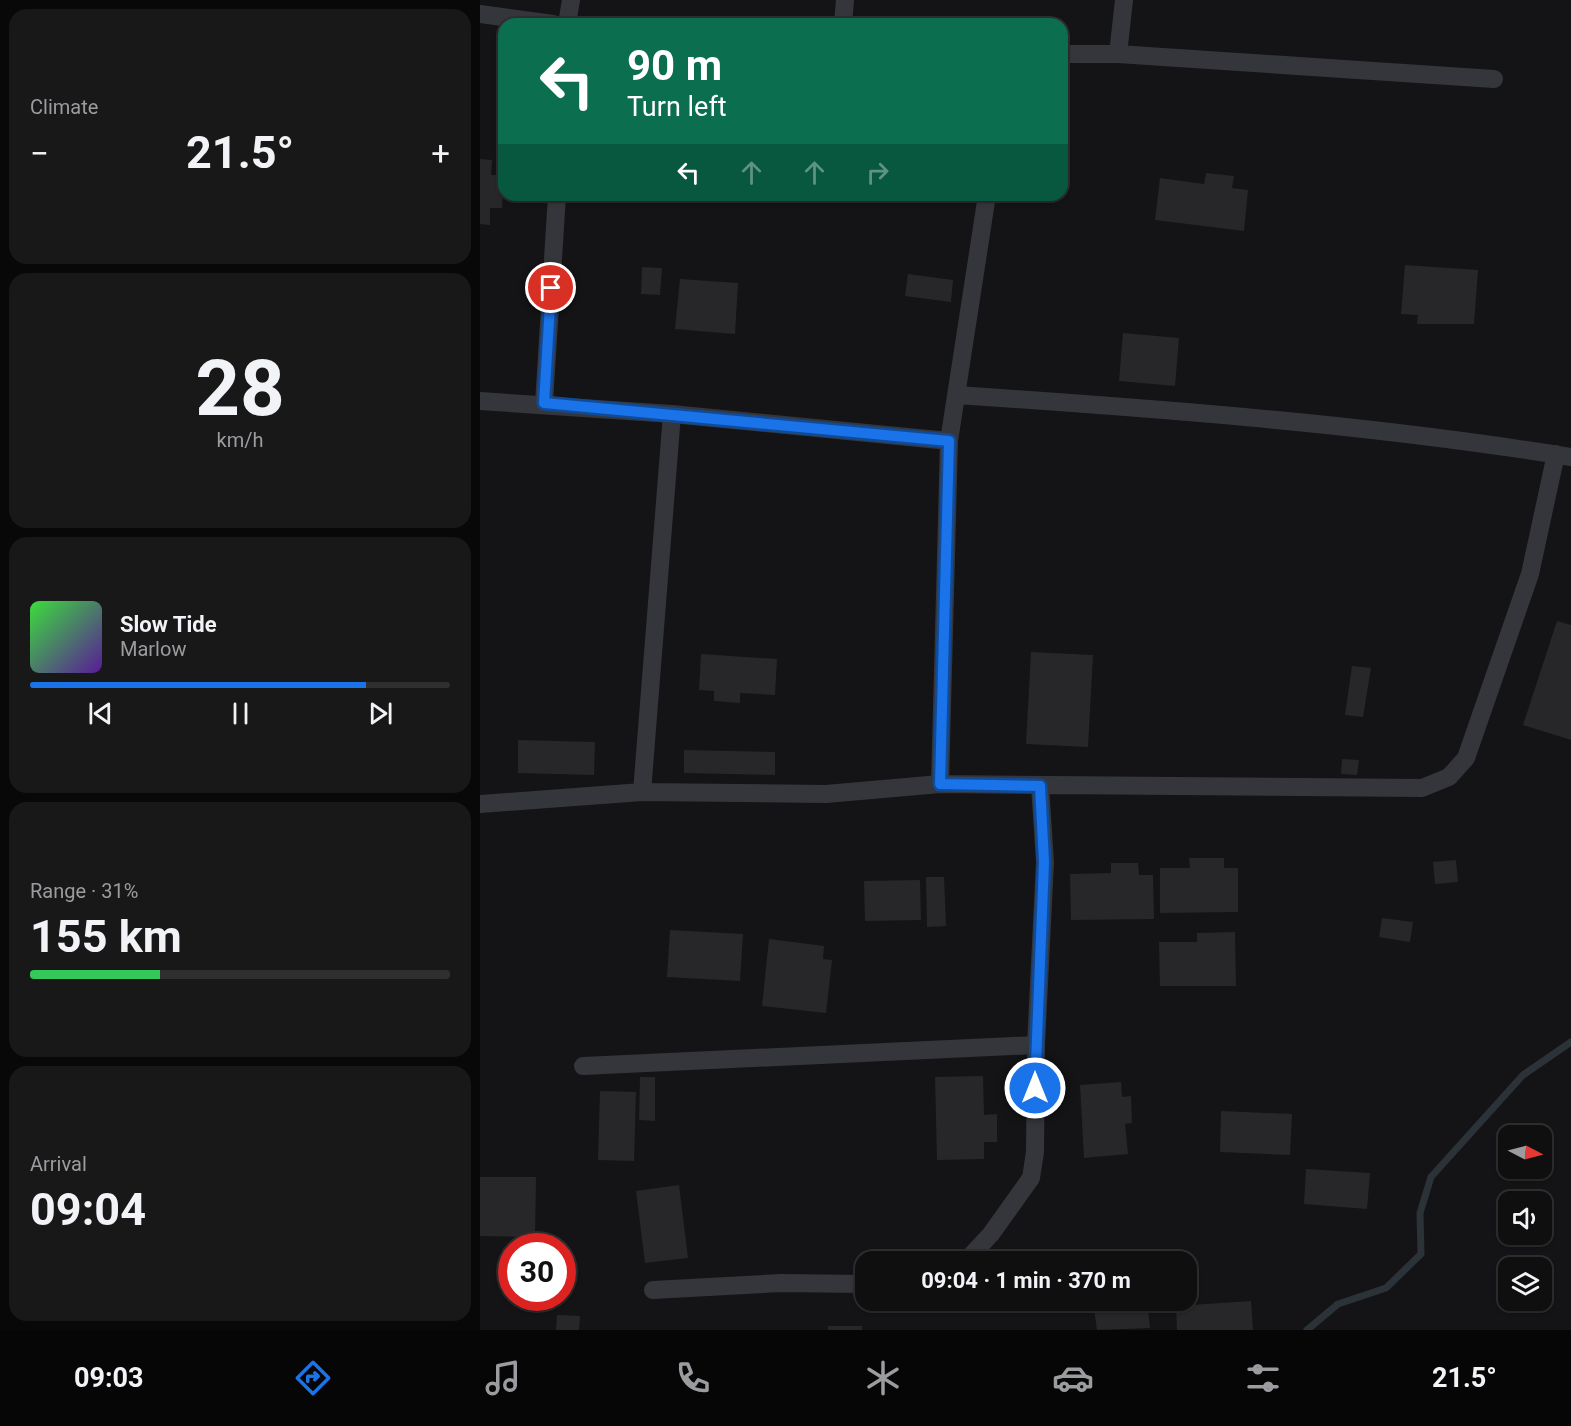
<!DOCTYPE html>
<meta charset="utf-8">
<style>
body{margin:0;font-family:Roboto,sans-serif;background:#181819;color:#f1f3f6;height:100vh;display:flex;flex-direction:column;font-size:22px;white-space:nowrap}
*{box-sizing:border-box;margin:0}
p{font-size:20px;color:#9b9c9f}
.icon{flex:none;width:33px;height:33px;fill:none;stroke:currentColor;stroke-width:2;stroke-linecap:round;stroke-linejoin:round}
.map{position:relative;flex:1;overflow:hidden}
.details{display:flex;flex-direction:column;gap:9px;padding:9px;background:#080809;width:480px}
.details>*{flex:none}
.guide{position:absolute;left:18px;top:18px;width:570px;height:183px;border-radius:18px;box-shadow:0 2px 4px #0004,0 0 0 2px #2f2f30;background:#0b6e4f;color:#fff;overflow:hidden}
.needle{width:39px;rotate:96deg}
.tools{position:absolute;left:1018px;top:1125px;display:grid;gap:12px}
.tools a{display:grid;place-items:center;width:54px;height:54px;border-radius:12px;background:#0f0f10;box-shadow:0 2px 4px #0004,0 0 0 2px #2f2f30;font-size:30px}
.speed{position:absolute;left:18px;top:1233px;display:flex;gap:12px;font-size:30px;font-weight:700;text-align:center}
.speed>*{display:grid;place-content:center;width:78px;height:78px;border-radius:50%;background:#0f0f10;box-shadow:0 2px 4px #0004,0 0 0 2px #2f2f30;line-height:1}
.speed .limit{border:9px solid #d22;background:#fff;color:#111}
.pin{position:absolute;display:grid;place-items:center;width:51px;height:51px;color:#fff;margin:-26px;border:3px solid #fff;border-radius:50%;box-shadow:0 2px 6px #0007}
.me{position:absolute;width:66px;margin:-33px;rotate:0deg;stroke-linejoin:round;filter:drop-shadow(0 0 4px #0008)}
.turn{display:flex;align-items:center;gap:21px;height:126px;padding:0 30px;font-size:27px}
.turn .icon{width:78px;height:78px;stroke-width:2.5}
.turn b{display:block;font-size:42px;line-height:51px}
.lanes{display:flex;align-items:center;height:57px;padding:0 30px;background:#0003;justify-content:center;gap:30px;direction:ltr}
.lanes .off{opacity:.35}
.big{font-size:45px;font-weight:700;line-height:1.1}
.details .widget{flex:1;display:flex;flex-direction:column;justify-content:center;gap:9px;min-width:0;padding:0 21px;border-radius:18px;background:#181819}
.details .dial{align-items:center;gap:0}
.dial b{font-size:78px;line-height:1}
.song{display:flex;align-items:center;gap:18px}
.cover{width:72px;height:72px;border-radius:9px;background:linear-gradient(135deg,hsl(120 70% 55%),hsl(270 70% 35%))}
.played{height:6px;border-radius:3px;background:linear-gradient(90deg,#1a73e8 80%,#2f2f30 80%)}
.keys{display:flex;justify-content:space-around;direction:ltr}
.heat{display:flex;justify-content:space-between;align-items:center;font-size:33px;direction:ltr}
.charge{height:9px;border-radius:4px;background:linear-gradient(90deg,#34c759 31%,#2f2f30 0)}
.trip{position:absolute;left:375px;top:1251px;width:342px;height:60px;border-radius:18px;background:#0f0f10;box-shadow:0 2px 4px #0004,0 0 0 2px #2f2f30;font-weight:700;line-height:60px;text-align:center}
.tab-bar{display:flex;height:96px;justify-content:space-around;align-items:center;background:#060606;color:#9b9c9f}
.tab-bar .icon{width:42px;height:42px}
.tab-bar .on{color:#1a73e8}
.tab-bar b{font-size:27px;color:#f1f3f6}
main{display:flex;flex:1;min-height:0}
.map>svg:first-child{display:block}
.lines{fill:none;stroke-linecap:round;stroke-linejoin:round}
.stream{stroke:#2b3339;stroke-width:7}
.building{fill:#27272a}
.street{stroke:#35363b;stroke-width:18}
.route-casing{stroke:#114b97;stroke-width:15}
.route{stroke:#1a73e8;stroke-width:10}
</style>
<main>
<section class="details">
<div class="widget"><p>Climate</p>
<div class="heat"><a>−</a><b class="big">21.5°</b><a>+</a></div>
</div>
<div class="widget dial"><b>28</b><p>km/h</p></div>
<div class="widget">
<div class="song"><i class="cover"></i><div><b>Slow Tide</b><p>Marlow</p></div></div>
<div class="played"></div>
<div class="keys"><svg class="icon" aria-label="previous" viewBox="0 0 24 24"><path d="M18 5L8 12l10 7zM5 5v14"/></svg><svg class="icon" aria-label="pause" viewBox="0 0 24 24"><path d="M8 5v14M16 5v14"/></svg><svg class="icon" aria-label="next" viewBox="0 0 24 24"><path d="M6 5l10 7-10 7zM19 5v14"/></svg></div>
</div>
<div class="widget"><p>Range · 31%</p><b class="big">155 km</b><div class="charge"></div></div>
<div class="widget"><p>Arrival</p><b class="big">09:04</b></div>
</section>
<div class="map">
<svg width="1091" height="1330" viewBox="0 0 1091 1330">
<rect width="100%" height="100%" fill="#141416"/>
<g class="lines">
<!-- stream -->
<path class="stream" d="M827 1330 858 1304 906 1288 941 1254 940 1213 951 1177 1043 1075 1091 1042"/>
</g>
<!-- building -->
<path class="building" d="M0 159 12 160 11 175H24L22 208H10V225L0 224Z
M726 173 754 176 752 188 768 190 764 231 675 220 680 178 724 184Z
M925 265 998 270 994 324H937L938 315 921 314Z
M162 267 182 268 180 295 161 294Z
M428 274 473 280 471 302 425 296Z
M200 279 258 283 255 334 195 329Z
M643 333 699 338 695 386 639 381Z
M1077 621 1091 625V740L1043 725Z
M551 652 613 655 608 747 546 744Z
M221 654 297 659 295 695 260 693V703L234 701V691L219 690Z
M872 666 891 668 883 717 865 715Z
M38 740 115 742 114 775 38 773Z
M204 750 295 752V775L204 773Z
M862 759 879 760 877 775 861 774Z
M709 858H744V868H758V912L680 913V868H710Z
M976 860 978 882 955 884 953 862Z
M631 863H658L659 875H673L674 919 591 920 590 874 631 873Z
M446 877H464L466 926 447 927Z
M440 880 441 920 385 921 384 881Z
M902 918 933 922 930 942 899 937Z
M190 930 263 934 260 981 187 977Z
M755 932 756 986H680L679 942H717V933Z
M289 939 344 946 343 959 352 960 346 1013 282 1006Z
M503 1076 504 1115 517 1114V1142H504V1159L457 1160 455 1077Z
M160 1077H175V1121L159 1120Z
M641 1082 642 1097 651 1096 652 1123 645 1124 648 1154 604 1158 600 1085Z
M120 1091 156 1092 154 1161 118 1160Z
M741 1111 812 1114 810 1155 740 1152Z
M826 1169 890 1173 887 1209 824 1204Z
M0 1177H56L55 1237 0 1236Z
M199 1185 208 1258 165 1263 156 1191Z
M625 1300H667L670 1328 617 1330 613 1302Z
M771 1301 773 1330H697L696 1306Z
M77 1315 100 1316 99 1330H76Z
M348 1326H382V1330H348Z"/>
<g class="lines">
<!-- street -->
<path class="street" d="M0 14 73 24
M87 24 91 0
M363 24 365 0
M582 54H638L1014 79
M638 54 644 0
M477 395C682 409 887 424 1091 457
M0 401 192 414 469 441
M64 403 77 195
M460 784 469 441 507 195
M162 792 192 414
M0 804 162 792 346 794 460 784 942 788 969 777 986 758 1050 574 1076 454
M103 1066 556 1045
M485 1262 511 1234 551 1178 555 1152 556 1045 565 862 560 786
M173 1290 301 1283 386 1284"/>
</g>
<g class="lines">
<!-- route casing -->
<g class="route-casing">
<path id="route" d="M71 288 64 403 469 441 460 784 560 786 564 862 555 1088"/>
</g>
<!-- route -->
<use href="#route" class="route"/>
</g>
</svg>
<div class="tools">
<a><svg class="needle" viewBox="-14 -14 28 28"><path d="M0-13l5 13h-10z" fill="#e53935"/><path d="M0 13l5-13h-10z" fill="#9b9c9f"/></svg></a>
<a><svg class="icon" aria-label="sound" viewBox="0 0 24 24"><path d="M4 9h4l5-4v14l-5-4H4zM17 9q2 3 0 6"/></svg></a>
<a><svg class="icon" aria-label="layers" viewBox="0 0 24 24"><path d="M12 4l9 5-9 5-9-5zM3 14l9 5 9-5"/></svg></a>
</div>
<div class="speed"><div class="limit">30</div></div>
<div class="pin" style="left:71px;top:288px;background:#d93025"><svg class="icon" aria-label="arrive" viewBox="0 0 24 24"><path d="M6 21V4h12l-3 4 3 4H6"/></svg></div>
<svg class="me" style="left:555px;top:1088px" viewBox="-20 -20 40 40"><circle r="17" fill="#1a73e8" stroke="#fff" stroke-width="3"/><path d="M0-11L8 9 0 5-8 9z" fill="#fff"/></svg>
<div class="trip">09:04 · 1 min · 370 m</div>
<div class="guide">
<div class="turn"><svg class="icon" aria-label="left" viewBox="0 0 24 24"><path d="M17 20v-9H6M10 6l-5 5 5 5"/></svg><div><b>90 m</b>Turn left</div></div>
<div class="lanes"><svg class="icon" aria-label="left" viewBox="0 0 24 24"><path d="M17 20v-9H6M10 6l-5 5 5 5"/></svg><svg class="icon off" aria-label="ahead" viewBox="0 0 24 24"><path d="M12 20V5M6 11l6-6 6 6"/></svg><svg class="icon off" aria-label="ahead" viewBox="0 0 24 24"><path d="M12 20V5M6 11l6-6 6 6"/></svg><svg class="icon off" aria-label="right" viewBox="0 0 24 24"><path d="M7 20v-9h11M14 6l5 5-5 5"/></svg></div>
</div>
</div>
</main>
<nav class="tab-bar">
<b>09:03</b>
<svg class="icon on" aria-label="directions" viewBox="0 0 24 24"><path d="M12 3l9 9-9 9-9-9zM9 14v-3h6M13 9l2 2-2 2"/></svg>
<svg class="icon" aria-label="music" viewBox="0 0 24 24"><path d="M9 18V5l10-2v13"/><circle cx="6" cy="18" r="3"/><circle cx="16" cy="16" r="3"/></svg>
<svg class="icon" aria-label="phone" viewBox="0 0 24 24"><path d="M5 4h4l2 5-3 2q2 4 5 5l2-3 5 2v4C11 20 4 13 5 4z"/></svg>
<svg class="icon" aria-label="climate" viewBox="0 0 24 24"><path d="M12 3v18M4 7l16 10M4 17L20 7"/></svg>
<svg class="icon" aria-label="car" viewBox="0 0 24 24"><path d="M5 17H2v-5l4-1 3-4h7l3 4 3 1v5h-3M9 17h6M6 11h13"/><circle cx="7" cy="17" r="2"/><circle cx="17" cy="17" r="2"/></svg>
<svg class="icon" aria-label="filters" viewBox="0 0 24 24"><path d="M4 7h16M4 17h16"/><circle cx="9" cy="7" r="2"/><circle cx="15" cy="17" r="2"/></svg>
<b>21.5°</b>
</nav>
